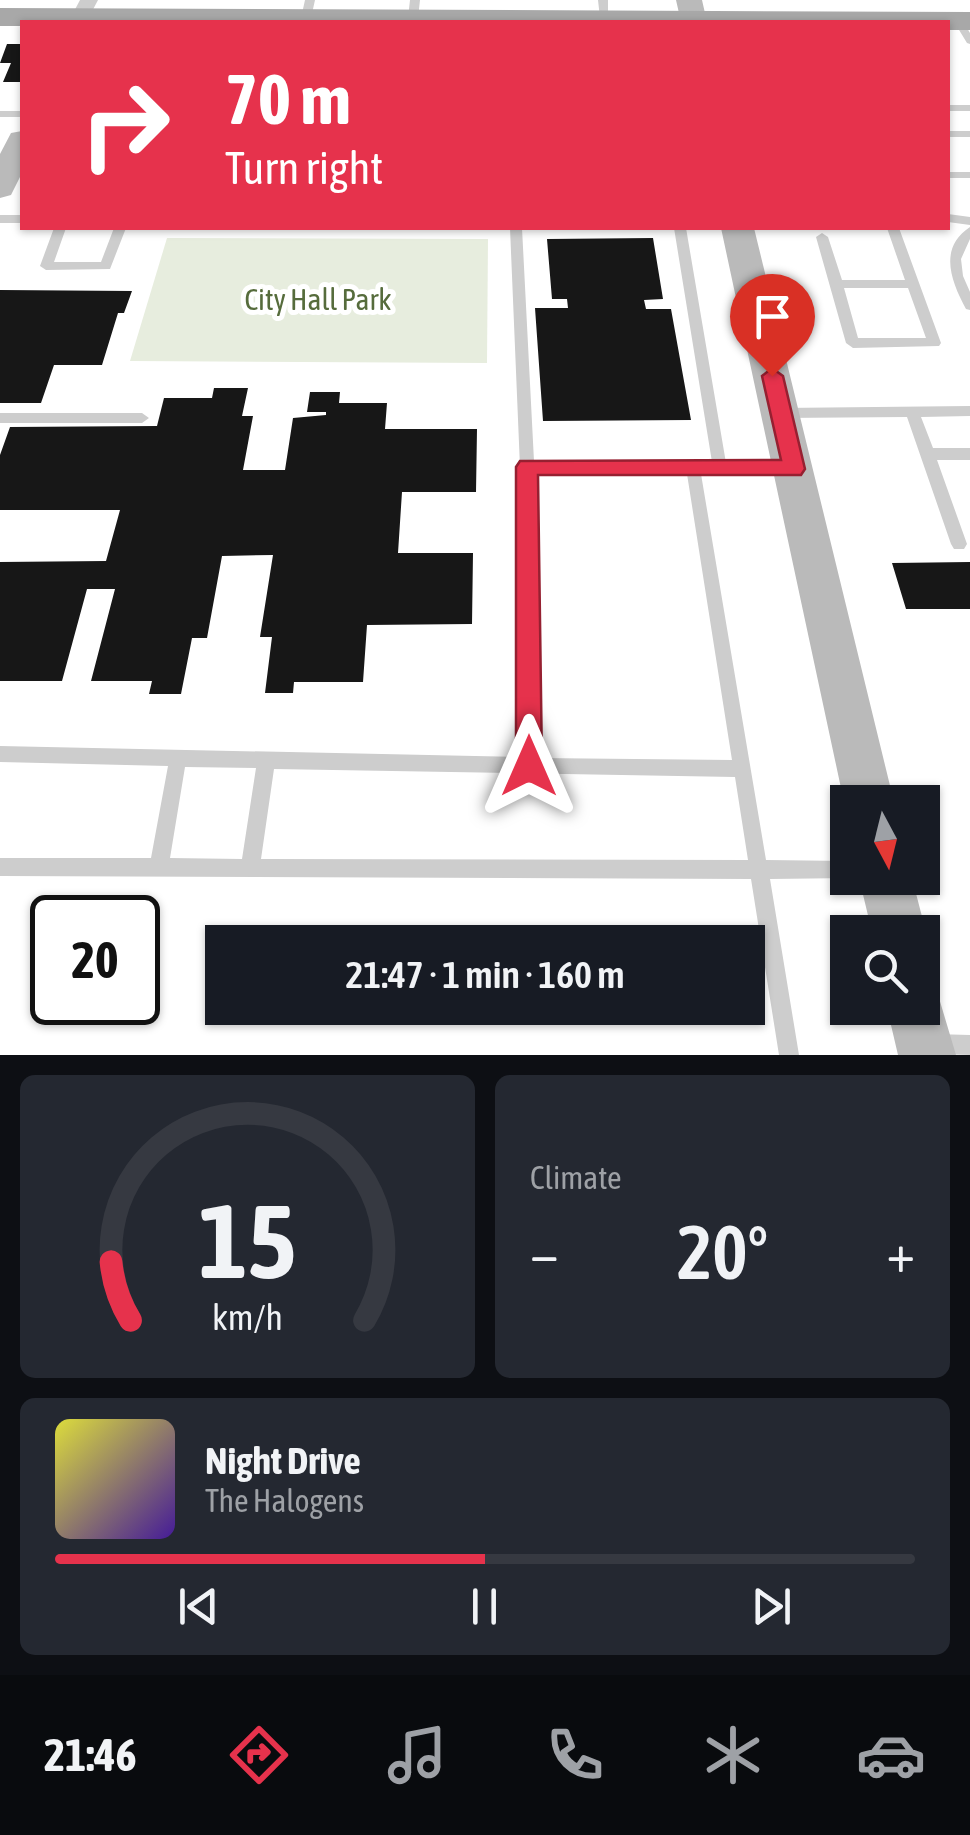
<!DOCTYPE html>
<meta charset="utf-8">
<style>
body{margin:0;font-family:"Asap Condensed",sans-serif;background:#242831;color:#f1f3f6;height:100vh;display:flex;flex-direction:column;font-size:38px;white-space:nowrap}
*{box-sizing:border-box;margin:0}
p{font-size:32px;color:#9ea1a6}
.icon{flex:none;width:55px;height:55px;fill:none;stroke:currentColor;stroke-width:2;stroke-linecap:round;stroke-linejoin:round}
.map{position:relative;height:1055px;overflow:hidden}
.sheet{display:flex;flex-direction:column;gap:20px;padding:20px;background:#0d0f14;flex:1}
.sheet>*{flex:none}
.banner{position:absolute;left:20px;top:20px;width:930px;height:210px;border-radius:0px;box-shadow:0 2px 8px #0004;background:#e6324c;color:#fff;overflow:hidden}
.needle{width:65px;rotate:173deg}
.tools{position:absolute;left:830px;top:785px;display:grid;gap:20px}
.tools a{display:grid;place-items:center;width:110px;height:110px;border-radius:0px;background:#171b24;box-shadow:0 2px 8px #0004;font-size:50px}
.speed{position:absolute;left:30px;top:895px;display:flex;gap:20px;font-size:50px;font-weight:700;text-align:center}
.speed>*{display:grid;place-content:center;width:130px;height:130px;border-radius:50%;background:#171b24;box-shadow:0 2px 8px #0004;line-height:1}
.speed .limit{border:5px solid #111;border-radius:15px;background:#fff;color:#111}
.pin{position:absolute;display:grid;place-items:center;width:85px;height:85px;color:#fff;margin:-102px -42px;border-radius:50% 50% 50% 0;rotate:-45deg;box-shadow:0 0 10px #0007}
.pin .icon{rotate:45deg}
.me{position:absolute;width:110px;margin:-55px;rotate:0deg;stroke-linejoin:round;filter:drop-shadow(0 0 8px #0008)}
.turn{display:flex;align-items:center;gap:35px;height:210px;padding:0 40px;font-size:45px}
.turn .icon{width:130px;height:130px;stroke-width:2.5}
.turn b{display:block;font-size:70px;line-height:85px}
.big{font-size:75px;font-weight:600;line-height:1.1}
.sheet .card{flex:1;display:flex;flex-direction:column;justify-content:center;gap:15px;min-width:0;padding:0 35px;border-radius:15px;background:#242831}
.sheet .dial{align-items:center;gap:0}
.dial svg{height:260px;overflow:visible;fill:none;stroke:#363941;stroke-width:7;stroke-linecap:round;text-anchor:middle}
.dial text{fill:#f1f3f6;stroke:none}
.song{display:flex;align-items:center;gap:30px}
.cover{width:120px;height:120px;border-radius:15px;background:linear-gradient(135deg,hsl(60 70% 55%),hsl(260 70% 35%))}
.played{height:10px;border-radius:5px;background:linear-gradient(90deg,#e6324c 50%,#363941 50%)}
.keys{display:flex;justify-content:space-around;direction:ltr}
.heat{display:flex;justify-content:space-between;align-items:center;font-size:55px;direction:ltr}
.sheet .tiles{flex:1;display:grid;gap:20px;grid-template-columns:1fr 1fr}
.card:last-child{grid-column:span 2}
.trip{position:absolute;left:205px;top:925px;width:560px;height:100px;border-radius:0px;background:#171b24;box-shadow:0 2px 8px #0004;font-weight:600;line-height:100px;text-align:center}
.menu{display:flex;height:160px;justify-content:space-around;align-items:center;background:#090b0e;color:#9ea1a6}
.menu .icon{width:70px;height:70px}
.menu .active{color:#e6324c}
.menu b{font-size:45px;color:#f1f3f6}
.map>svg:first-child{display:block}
.green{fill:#e7edde}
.building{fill:#171717}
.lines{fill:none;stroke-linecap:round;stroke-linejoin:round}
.lane{fill:#cdcdcd;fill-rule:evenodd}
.street{fill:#cdcdcd;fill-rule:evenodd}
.secondary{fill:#bababa;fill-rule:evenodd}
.primary{fill:#a8a8a8;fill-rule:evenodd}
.route{fill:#e6324c;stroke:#962031;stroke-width:2.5}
.labels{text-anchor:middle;stroke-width:10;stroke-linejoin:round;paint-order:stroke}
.park-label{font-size:30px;fill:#566c3c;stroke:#fff}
</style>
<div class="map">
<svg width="970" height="1055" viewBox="0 0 970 1055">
<rect width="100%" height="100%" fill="#fff"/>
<!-- green -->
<path class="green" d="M167 238 488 239 487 363 130 361Z"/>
<!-- building -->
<path class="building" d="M7 44H22V82H3L11 63H0Z
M653 238 663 299 644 300 646 309H671L691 420 543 421 535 308H568L567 299H552L547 239Z
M0 290 132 291 124 313H118L102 365H54L41 403H0Z
M214 388H248L242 416H253L243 470H285L293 418 326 415V412H307L310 392H340L339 403H387L385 429H477L476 492H402L398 553H473L472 624 367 625 363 682H294L293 693H265L272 637H260L273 555 222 556 207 638H192L181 694H149L152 681H91L115 589H87L62 681H0V562L106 561 120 510H0V455L10 427 157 426 164 398H212Z
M970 562V609H906L892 563Z"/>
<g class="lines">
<!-- lane -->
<path class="lane" d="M305 0H315L311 18 306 21 301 18Z
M410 0H420L418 18 413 21 408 18Z
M598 0H608V20L600 18Z
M958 17 961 18 970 33V44L967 43 953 20Z
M948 105H970V111H948Z
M0 111H22V117H0Z
M948 131H970V137H948Z
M948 172H970V178H948Z
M948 214 970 217V225L948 222Z
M0 215H22V223H0Z
M970 227V239L961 259 963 276 970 292V310L966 309C951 281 938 248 970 227Z
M54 228H66L54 262H101L114 228H126L110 269 46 270 40 266Z
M510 228H522L534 461 712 462 674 228H686L726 463H790L797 469 790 475 701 474 766 860 848 861V878H852L770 879 799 1055H779L751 879 0 876V858H151L168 766 0 762V746L520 757V467ZM534 473 687 474 732 760 538 758ZM185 767 256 768 242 859 170 858ZM274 769 735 777 748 860 261 859Z
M887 228H899L941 343 939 346 853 348 846 343 816 237 822 233 828 237 842 280H905ZM844 288H908L926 338H858Z
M970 406V416L921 417 933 448H970V460H937L967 544 964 549H954L951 544 907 417 781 418 774 413 781 408Z
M0 413H142L149 418 142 423H0Z
M934 1034 970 1035V1055L934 1054 927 1051 924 1044 927 1037Z"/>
<!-- street -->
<path class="street" d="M80 0H98L87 21 81 22 71 17Z"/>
<!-- secondary -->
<path class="secondary" d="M676 0H702L707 22H681Z
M22 131V173L11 195 0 198V154L11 133Z
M721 228H754L894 802H848V811L844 802Z
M859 878H912L926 932 922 942V932H872Z
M922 982 936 988 956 1055H898L887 1008H922Z"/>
<!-- primary -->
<path class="primary" d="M0 8 970 12V30H948V22H22V26H0Z"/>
</g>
<!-- route -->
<path class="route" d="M772 368 783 376 805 469 801 475H538L542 766 538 775 529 779 520 775 516 766V467L520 461 781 460 762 376Z"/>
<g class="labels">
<!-- park labels -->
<g class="park-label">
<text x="318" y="310">City Hall Park</text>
</g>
</g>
</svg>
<div class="tools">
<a><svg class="needle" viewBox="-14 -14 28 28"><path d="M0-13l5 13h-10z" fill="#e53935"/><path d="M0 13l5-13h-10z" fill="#9ea1a6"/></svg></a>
<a><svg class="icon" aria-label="search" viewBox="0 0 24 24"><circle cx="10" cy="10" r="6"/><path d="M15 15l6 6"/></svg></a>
</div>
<div class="speed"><div class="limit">20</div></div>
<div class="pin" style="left:772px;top:376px;background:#d93025"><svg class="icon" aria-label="arrive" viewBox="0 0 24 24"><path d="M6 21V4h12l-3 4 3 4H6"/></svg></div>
<svg class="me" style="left:529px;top:766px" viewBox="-20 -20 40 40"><path d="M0-17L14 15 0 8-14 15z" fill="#e6324c" stroke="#fff" stroke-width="4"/></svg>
<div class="trip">21:47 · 1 min · 160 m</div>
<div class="banner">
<div class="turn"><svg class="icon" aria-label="right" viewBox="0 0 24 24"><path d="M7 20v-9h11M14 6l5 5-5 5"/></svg><div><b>70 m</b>Turn right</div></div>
</div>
</div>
<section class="sheet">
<div class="tiles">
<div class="card dial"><svg viewBox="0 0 100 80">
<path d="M14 69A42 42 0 1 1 86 69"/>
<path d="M14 69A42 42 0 0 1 8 51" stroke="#e6324c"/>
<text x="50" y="56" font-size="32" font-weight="700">15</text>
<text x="50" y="72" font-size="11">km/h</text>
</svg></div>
<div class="card"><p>Climate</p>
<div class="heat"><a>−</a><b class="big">20°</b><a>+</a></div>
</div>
<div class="card">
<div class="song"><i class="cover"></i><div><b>Night Drive</b><p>The Halogens</p></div></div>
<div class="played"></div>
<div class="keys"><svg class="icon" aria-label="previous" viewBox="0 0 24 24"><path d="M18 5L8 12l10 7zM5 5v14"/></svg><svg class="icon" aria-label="pause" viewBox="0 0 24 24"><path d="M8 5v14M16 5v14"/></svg><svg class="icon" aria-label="next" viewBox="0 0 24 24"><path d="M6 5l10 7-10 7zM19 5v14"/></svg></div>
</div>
</div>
</section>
<nav class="menu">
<b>21:46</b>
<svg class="icon active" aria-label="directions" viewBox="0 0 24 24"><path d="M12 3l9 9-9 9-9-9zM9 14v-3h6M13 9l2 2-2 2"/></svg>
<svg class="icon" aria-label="music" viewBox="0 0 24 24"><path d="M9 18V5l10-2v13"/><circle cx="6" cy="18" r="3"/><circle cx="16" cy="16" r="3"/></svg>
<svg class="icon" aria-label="phone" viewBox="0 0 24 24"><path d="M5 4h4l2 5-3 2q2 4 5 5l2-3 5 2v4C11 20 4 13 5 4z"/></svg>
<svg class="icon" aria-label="climate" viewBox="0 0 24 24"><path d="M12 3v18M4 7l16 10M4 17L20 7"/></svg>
<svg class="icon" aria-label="car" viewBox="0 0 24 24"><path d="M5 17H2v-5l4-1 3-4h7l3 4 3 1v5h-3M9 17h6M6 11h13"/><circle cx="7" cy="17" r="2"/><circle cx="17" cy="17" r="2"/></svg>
</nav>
